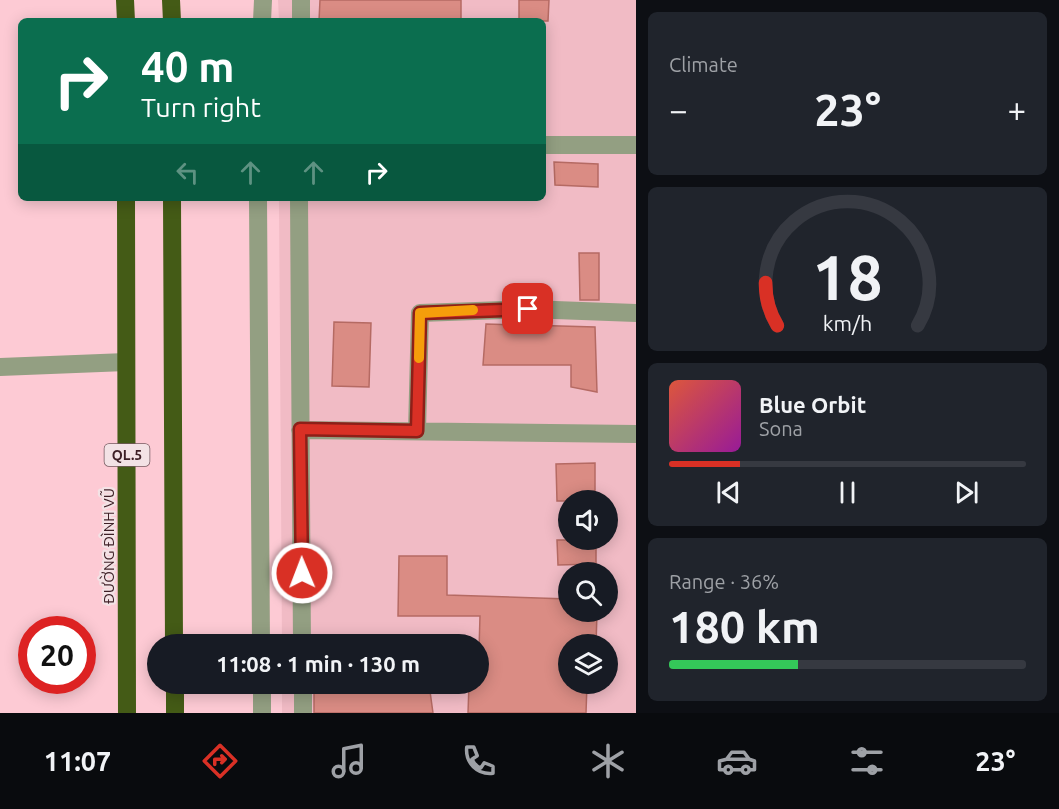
<!DOCTYPE html>
<meta charset="utf-8">
<style>
body{margin:0;font-family:Ubuntu,sans-serif;background:#20242c;color:#f1f3f6;height:100vh;display:flex;flex-direction:column;font-size:22px;white-space:nowrap}
*{box-sizing:border-box;margin:0}
p{font-size:20px;color:#9ea1a6}
.icon{flex:none;width:33px;height:33px;fill:none;stroke:currentColor;stroke-width:2;stroke-linecap:round;stroke-linejoin:round}
.map{position:relative;flex:1;overflow:hidden}
.sheet{display:flex;flex-direction:column;gap:12px;padding:12px;background:#0d0f14;width:423px}
.sheet>*{flex:none}
.hud{position:absolute;left:18px;top:18px;width:528px;height:183px;border-radius:9px;box-shadow:0 3px 15px #0003;background:#0b6e4f;color:#fff;overflow:hidden}
.fabs{position:absolute;left:558px;top:490px;display:grid;gap:12px}
.fabs a{display:grid;place-items:center;width:60px;height:60px;border-radius:50%;background:#171b24;box-shadow:0 3px 15px #0003;font-size:30px}
.speed{position:absolute;left:18px;top:616px;display:flex;gap:12px;font-size:30px;font-weight:700;text-align:center}
.speed>*{display:grid;place-content:center;width:78px;height:78px;border-radius:50%;background:#171b24;box-shadow:0 3px 15px #0003;line-height:1}
.speed .limit{border:9px solid #d22;background:#fff;color:#111}
.pin{position:absolute;display:grid;place-items:center;width:51px;height:51px;color:#fff;margin:-26px;border-radius:12px;box-shadow:0 3px 9px #0006}
.me{position:absolute;width:66px;margin:-33px;rotate:359deg;stroke-linejoin:round;filter:drop-shadow(0 0 4px #0008)}
.turn{display:flex;align-items:center;gap:21px;height:126px;padding:0 24px;font-size:27px}
.turn .icon{width:78px;height:78px;stroke-width:2.5}
.turn b{display:block;font-size:42px;line-height:51px}
.lanes{display:flex;align-items:center;height:57px;padding:0 24px;background:#0003;justify-content:center;gap:30px;direction:ltr}
.lanes .off{opacity:.35}
.big{font-size:45px;font-weight:600;line-height:1.1}
.sheet .widget{flex:1;display:flex;flex-direction:column;justify-content:center;gap:9px;min-width:0;padding:0 21px;border-radius:9px;background:#20242c}
.sheet .dial{align-items:center;gap:0}
.dial svg{height:156px;overflow:visible;fill:none;stroke:#363941;stroke-width:7;stroke-linecap:round;text-anchor:middle}
.dial text{fill:#f1f3f6;stroke:none}
.song{display:flex;align-items:center;gap:18px}
.cover{width:72px;height:72px;border-radius:9px;background:linear-gradient(135deg,hsl(10 70% 55%),hsl(300 70% 35%))}
.played{height:6px;border-radius:3px;background:linear-gradient(90deg,#d93025 20%,#363941 20%)}
.keys{display:flex;justify-content:space-around;direction:ltr}
.heat{display:flex;justify-content:space-between;align-items:center;font-size:33px;direction:ltr}
.charge{height:9px;border-radius:4px;background:linear-gradient(90deg,#34c759 36%,#363941 0)}
.trip{position:absolute;left:147px;top:634px;width:342px;height:60px;border-radius:30px;background:#171b24;box-shadow:0 3px 15px #0003;font-weight:600;line-height:60px;text-align:center}
.tabs{display:flex;height:96px;justify-content:space-around;align-items:center;background:#090b0e;color:#9ea1a6}
.tabs .icon{width:42px;height:42px}
.tabs .on{color:#d93025}
.tabs b{font-size:27px;color:#f1f3f6}
main{display:flex;flex:1;min-height:0}
.map>svg:first-child{display:block}
.built{fill:#f1bbc5;fill-rule:evenodd}
.building{fill:#da8c84;stroke:#b56a63;stroke-width:1.5}
.lines{fill:none;stroke-linecap:round;stroke-linejoin:round}
.minor{stroke:#939f82;stroke-width:18}
.highway{stroke:#445b16;stroke-width:18}
.route-casing{stroke:#8d1f18;stroke-width:15}
.route{stroke:#d93025;stroke-width:10}
.slow{stroke:#f59e0b;stroke-width:10}
.labels{text-anchor:middle;stroke-width:4.5;stroke-linejoin:round;paint-order:stroke}
.shield{fill:#f3e2e5;stroke:#74595f;stroke-width:1.5}
.shield-label{font-size:14px;font-weight:bold;fill:#3d1e25}
.street-label{font-size:15px;fill:#3d1e25;stroke:#f3e2e5}
</style>
<main>
<div class="map">
<svg width="636" height="713" viewBox="0 0 636 713">
<rect width="100%" height="100%" fill="#fdcad4"/>
<!-- built -->
<path class="built" d="M278 0H636V713H282V684H478V645H282L279 198H543V21H279ZM568 501H608V540H568ZM568 573H608V612H568ZM568 645H608V684H568Z"/>
<!-- building -->
<path class="building" d="M320 0H461V21H319Z
M519 0H549L548 21H519Z
M554 162 598 164V187L555 185Z
M579 253H599V300H580Z
M334 322 371 323 369 387 332 386Z
M486 324 595 327 597 392 571 387V365H483Z
M595 463V501H557L556 464Z
M557 540H596V564L558 565Z
M399 556H447V595L568 599V612H597L596 645H568V684H587L586 713H468L469 684H478L480 616H398Z
M314 684H429L433 713H314Z"/>
<g class="lines">
<!-- minor -->
<path class="minor" d="M262 21 263 0
M301 21V0
M543 145H636
M258 198 261 645
M299 198 302 645
M0 367 126 362
M300 430 636 434
M417 431 420 313 528 309 636 313
M262 684V713
M303 684V713"/>
<!-- highway -->
<path class="highway" d="M125 0 126 21
M171 0 172 21
M126 198 127 713
M172 198 174 645
M175 684V713"/>
</g>
<g class="lines">
<!-- route casing -->
<g class="route-casing">
<path id="route" d="M302 573 300 429 417 431 420 313 528 309"/>
</g>
<!-- route -->
<use href="#route" class="route"/>
<!-- slow -->
<path class="slow" d="M419 358 420 313 473 310"/>
</g>
<g class="labels">
<!-- shield labels -->
<rect class="shield" x="104.5" y="444" width="45" height="22" rx="4.5"/>
<g class="shield-label">
<text x="127" y="460">QL.5</text>
</g>
<!-- street labels -->
<g class="street-label">
<text transform="translate(109 546) rotate(-90)" y="5">ĐƯỜNG ĐÌNH VŨ</text>
</g>
</g>
</svg>
<div class="fabs">
<a><svg class="icon" aria-label="sound" viewBox="0 0 24 24"><path d="M4 9h4l5-4v14l-5-4H4zM17 9q2 3 0 6"/></svg></a>
<a><svg class="icon" aria-label="search" viewBox="0 0 24 24"><circle cx="10" cy="10" r="6"/><path d="M15 15l6 6"/></svg></a>
<a><svg class="icon" aria-label="layers" viewBox="0 0 24 24"><path d="M12 4l9 5-9 5-9-5zM3 14l9 5 9-5"/></svg></a>
</div>
<div class="speed"><div class="limit">20</div></div>
<div class="pin" style="left:528px;top:309px;background:#d93025"><svg class="icon" aria-label="arrive" viewBox="0 0 24 24"><path d="M6 21V4h12l-3 4 3 4H6"/></svg></div>
<svg class="me" style="left:302px;top:573px" viewBox="-20 -20 40 40"><circle r="17" fill="#d93025" stroke="#fff" stroke-width="3"/><path d="M0-11L8 9 0 5-8 9z" fill="#fff"/></svg>
<div class="trip">11:08 · 1 min · 130 m</div>
<div class="hud">
<div class="turn"><svg class="icon" aria-label="right" viewBox="0 0 24 24"><path d="M7 20v-9h11M14 6l5 5-5 5"/></svg><div><b>40 m</b>Turn right</div></div>
<div class="lanes"><svg class="icon off" aria-label="left" viewBox="0 0 24 24"><path d="M17 20v-9H6M10 6l-5 5 5 5"/></svg><svg class="icon off" aria-label="ahead" viewBox="0 0 24 24"><path d="M12 20V5M6 11l6-6 6 6"/></svg><svg class="icon off" aria-label="ahead" viewBox="0 0 24 24"><path d="M12 20V5M6 11l6-6 6 6"/></svg><svg class="icon" aria-label="right" viewBox="0 0 24 24"><path d="M7 20v-9h11M14 6l5 5-5 5"/></svg></div>
</div>
</div>
<section class="sheet">
<div class="widget"><p>Climate</p>
<div class="heat"><a>−</a><b class="big">23°</b><a>+</a></div>
</div>
<div class="widget dial"><svg viewBox="0 0 100 80">
<path d="M14 69A42 42 0 1 1 86 69"/>
<path d="M14 69A42 42 0 0 1 8 47" stroke="#d93025"/>
<text x="50" y="56" font-size="32" font-weight="700">18</text>
<text x="50" y="72" font-size="11">km/h</text>
</svg></div>
<div class="widget">
<div class="song"><i class="cover"></i><div><b>Blue Orbit</b><p>Sona</p></div></div>
<div class="played"></div>
<div class="keys"><svg class="icon" aria-label="previous" viewBox="0 0 24 24"><path d="M18 5L8 12l10 7zM5 5v14"/></svg><svg class="icon" aria-label="pause" viewBox="0 0 24 24"><path d="M8 5v14M16 5v14"/></svg><svg class="icon" aria-label="next" viewBox="0 0 24 24"><path d="M6 5l10 7-10 7zM19 5v14"/></svg></div>
</div>
<div class="widget"><p>Range · 36%</p><b class="big">180 km</b><div class="charge"></div></div>
</section>
</main>
<nav class="tabs">
<b>11:07</b>
<svg class="icon on" aria-label="directions" viewBox="0 0 24 24"><path d="M12 3l9 9-9 9-9-9zM9 14v-3h6M13 9l2 2-2 2"/></svg>
<svg class="icon" aria-label="music" viewBox="0 0 24 24"><path d="M9 18V5l10-2v13"/><circle cx="6" cy="18" r="3"/><circle cx="16" cy="16" r="3"/></svg>
<svg class="icon" aria-label="phone" viewBox="0 0 24 24"><path d="M5 4h4l2 5-3 2q2 4 5 5l2-3 5 2v4C11 20 4 13 5 4z"/></svg>
<svg class="icon" aria-label="climate" viewBox="0 0 24 24"><path d="M12 3v18M4 7l16 10M4 17L20 7"/></svg>
<svg class="icon" aria-label="car" viewBox="0 0 24 24"><path d="M5 17H2v-5l4-1 3-4h7l3 4 3 1v5h-3M9 17h6M6 11h13"/><circle cx="7" cy="17" r="2"/><circle cx="17" cy="17" r="2"/></svg>
<svg class="icon" aria-label="filters" viewBox="0 0 24 24"><path d="M4 7h16M4 17h16"/><circle cx="9" cy="7" r="2"/><circle cx="15" cy="17" r="2"/></svg>
<b>23°</b>
</nav>
